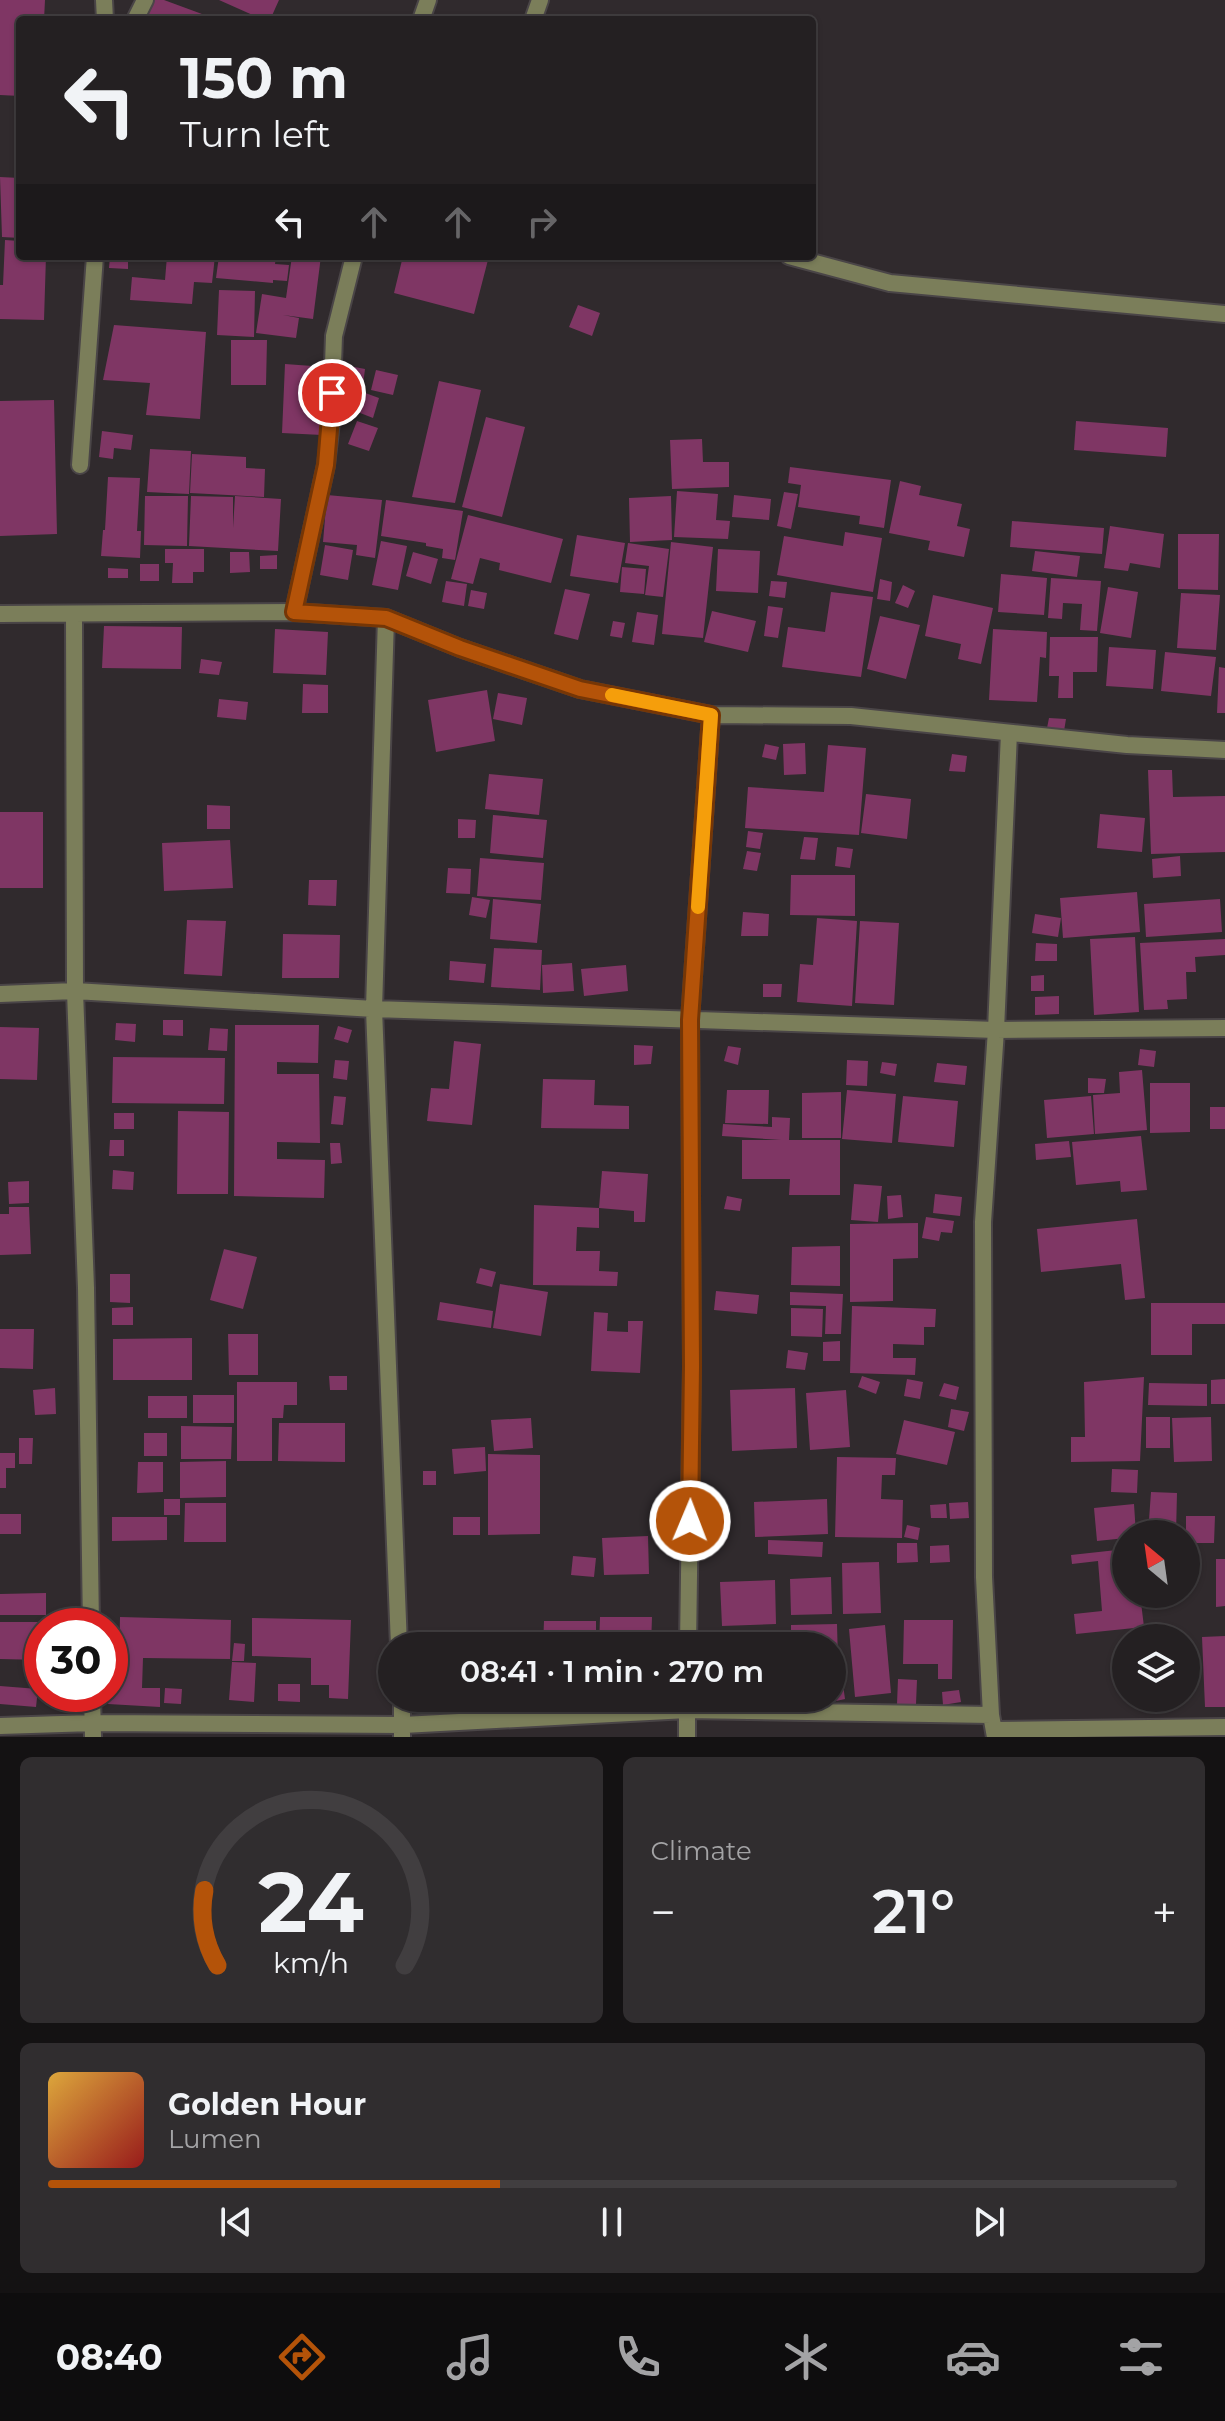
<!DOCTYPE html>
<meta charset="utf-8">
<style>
body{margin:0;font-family:Montserrat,sans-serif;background:#302d2f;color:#f1f3f6;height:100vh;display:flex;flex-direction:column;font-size:30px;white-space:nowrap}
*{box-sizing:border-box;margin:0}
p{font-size:26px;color:#a3a3a5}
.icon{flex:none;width:44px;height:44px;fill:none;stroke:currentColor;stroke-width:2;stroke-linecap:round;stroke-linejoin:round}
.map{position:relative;height:1737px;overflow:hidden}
.side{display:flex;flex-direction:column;gap:20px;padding:20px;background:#141213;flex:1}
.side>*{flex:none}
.hud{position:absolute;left:16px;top:16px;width:800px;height:244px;border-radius:8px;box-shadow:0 2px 6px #0004,0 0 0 2px #413e40;background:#242022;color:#f1f3f6;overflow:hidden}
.needle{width:52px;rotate:331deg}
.tools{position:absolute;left:1112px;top:1520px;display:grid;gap:16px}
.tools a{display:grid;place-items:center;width:88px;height:88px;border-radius:50%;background:#242022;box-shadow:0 2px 6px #0004,0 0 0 2px #413e40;font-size:40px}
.speed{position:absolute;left:24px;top:1608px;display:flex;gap:16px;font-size:40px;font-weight:700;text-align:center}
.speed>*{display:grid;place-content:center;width:104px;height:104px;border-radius:50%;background:#242022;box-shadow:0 2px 6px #0004,0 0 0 2px #413e40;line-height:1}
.speed .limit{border:12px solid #d22;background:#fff;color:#111}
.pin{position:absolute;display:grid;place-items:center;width:68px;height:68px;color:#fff;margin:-34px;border:4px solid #fff;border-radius:50%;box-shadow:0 2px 8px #0007}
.me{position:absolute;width:88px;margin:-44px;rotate:1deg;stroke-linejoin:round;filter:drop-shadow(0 0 6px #0008)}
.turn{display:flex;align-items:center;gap:28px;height:168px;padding:0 32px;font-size:36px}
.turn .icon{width:104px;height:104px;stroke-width:2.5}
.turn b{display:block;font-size:56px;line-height:68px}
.lanes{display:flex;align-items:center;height:76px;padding:0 32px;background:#0003;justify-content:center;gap:40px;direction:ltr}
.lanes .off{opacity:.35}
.big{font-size:60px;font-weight:600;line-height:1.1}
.side .widget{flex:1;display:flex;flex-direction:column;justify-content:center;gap:12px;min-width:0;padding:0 28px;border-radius:12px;background:#302d2f}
.side .dial{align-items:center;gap:0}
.dial svg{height:208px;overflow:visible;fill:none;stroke:#413e40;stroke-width:7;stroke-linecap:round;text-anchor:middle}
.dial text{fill:#f1f3f6;stroke:none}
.song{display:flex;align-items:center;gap:24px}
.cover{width:96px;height:96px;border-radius:12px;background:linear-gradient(135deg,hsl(40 70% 55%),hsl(0 70% 35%))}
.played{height:8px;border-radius:4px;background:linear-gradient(90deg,#b45309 40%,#413e40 40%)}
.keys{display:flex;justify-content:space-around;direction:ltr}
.heat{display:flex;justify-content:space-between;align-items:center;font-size:44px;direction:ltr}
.side .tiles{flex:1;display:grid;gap:20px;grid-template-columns:1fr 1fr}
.widget:last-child{grid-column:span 2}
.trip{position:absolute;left:378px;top:1632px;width:468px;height:80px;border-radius:40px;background:#242022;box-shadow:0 2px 6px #0004,0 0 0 2px #413e40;font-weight:600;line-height:80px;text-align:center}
.tab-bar{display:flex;height:128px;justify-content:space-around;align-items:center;background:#0e0d0e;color:#a3a3a5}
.tab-bar .icon{width:56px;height:56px}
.tab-bar .on{color:#b45309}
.tab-bar b{font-size:36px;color:#f1f3f6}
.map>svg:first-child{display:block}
.building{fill:#7f3664}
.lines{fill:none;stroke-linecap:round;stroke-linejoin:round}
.service-casing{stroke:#4a4547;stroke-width:20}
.minor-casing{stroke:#4a4547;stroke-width:20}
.service{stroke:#7b7e5a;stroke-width:16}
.minor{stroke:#7b7e5a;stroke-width:16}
.route-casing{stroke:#753606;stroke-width:20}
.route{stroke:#b45309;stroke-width:14}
.slow{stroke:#f59e0b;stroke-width:14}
</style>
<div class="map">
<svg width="1225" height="1737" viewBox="0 0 1225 1737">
<rect width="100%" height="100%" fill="#302a2d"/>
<!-- building -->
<path class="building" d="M0 0H45L44 20H20V96L0 95Z
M151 0H164L202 14 200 20H144Z
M219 0H279L270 20H264Z
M0 177 20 178V238L2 237Z
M5 240 20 241V256H46L44 320 0 319V285H3Z
M110 256H128V269L109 268Z
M167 256H215L212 283 194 282 192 304 130 300 132 277 165 280Z
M219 256H276L275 264 289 265 287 281 273 280V283L216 278Z
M292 256H321L313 319 283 315 299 318 296 338 256 333 262 294 286 298Z
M403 256H489L474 314 394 293Z
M219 290 255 291 254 337 217 335Z
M578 305 600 313 592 336 569 327Z
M114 325 206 332 200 419 146 415 150 383 103 380Z
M231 340H267L266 385H231Z
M285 364 326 367 322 435 282 433Z
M339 364 365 369 363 385 335 380Z
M376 370 398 375 393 395 371 390Z
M439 381 481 390 455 503 412 497Z
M357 390 379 398 373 418 350 409Z
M54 400 57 534 0 536V401Z
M486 417 525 427 502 517 462 507Z
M357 421 378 428 369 451 348 444Z
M1076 421 1168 428 1166 457 1074 450Z
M102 431 133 435 131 450 114 448 113 459 99 457Z
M702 439 703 462H729V487L672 489 670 440Z
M150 449 191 451 189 494 147 492Z
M192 454 246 457V468L265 469 264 497 190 493Z
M790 467 891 480 884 528 859 524 860 516 798 507 801 485 788 483Z
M108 477 140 478 137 531H141L140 558 101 556 103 530H105Z
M900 481 921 486 919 495 962 504 957 526 970 529 964 557 928 550 930 541 889 533Z
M677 491 718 494 716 520 730 521 728 539 674 537Z
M784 492 798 494 791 529 777 526Z
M327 495 382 500 375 558 356 555 357 545 323 542Z
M734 495 771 499 769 520 732 517Z
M145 496H188L187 546 144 545Z
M191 496 233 497V528L235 496 281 499 278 551 189 546Z
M671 496 672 540 630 542 629 498Z
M386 500 463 511 455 560 442 558 443 549 426 546V543L381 536Z
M468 515 563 539 551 583 499 570 500 563 480 558 473 584 451 579Z
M1012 521 1104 528 1102 554 1010 547Z
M1110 526 1164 534 1160 568 1130 563 1128 571 1104 568Z
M845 532 882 538 873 592 777 575 784 536 843 546Z
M1178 534H1219L1218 590 1178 589Z
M577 535 625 543 618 583 570 576Z
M381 541 407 546 398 590 372 585Z
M671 542 713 547 703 638 662 634Z
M628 543 669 549 663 597 645 595 649 566 625 563Z
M325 545 353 550 348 580 320 575Z
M165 549H204V572H193V583H172L173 563H165Z
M718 549 760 551 758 593 716 591Z
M1035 551 1080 556 1077 577 1032 571Z
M230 552H249L250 572 230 573Z
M413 552 438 559 431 584 406 576Z
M277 555V569H260V556Z
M140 564H159V581H140Z
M622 567 646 569 644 594 620 592Z
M108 568 128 569V578H108Z
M1001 574 1047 578 1044 615 998 612Z
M1051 578 1101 581 1097 631 1080 630 1082 604 1063 603 1062 619 1048 618Z
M880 579 892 582 890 601 877 599Z
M446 581 467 584 464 606 442 602Z
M771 581 787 582 785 598 769 596Z
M903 585 915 591 908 608 895 603Z
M1108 587 1138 592 1131 638 1100 633Z
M565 589 590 594 578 640 554 634Z
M471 590 487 593 484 609 468 606Z
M831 592 873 597 861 677 782 667 788 627 825 632Z
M1181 593 1220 595 1216 650 1177 648Z
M933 595 993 608 981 664 958 659 961 644 925 636Z
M768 606 783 608 778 638 764 636Z
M712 611 756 621 748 652 704 642Z
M637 612 658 615 654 645 632 642Z
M880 616 920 625 906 679 867 669Z
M613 621 625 623 622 638 610 636Z
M104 626 182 627 181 669 102 668Z
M275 629 328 632 326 675 273 673Z
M993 629 1047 632 1046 658 1040 657 1037 702 989 700Z
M1050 637H1098L1097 672H1073V698H1058L1059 676H1049Z
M1109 647 1156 650 1153 689 1106 686Z
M1165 652 1216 657 1211 696 1161 691Z
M201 659 222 662 219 675 199 673Z
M1219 667 1225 668V713H1217Z
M303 684 328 685V713H302Z
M487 690 495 741 436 752 428 700Z
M498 693 527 698 522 725 493 719Z
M219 699 248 702 246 720 217 717Z
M1049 718 1066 719 1064 731 1047 728Z
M805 743 806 774 784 775 783 744Z
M765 744 779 747 776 760 762 757Z
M828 745 866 748 859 835 745 828 748 787 824 792Z
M952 754 967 756 965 772 949 771Z
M1148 770H1172L1173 797 1225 796V852L1151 854Z
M489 774 543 779 539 815 485 809Z
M866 794 911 799 907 839 861 833Z
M207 805 230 806V829H207Z
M0 812H43V888H0Z
M1100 814 1145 818 1142 852 1097 848Z
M493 815 547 820 543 858 490 853Z
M458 819 476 820 475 838H458Z
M748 831 763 833 760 849 746 847Z
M804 837 818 838 815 860 800 859Z
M230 840 233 888 164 891 162 843Z
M837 847 853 849 850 868 835 866Z
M747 851 761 853 757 871 743 869Z
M1180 856 1181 876 1153 878 1152 859Z
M480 858 544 863 541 900 477 896Z
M448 868 471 869 470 894 446 893Z
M791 875H855V916L790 915Z
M309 880H337L336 906 308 905Z
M1137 892 1140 932 1063 938 1060 898Z
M472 897 490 900 486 918 469 915Z
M493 899 541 904 537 943 490 939Z
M1220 899 1222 932 1146 937 1144 904Z
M743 912 769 914 768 936H741Z
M1035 914 1061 918 1058 937 1032 933Z
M817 918 857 921 852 1006 797 1002 800 964 813 965Z
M187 920 226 921 222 976 184 974Z
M860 921 899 923 894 1005 855 1003Z
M283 934 340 935 339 978H282Z
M1135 937 1139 1012 1094 1015 1090 939Z
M1225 939V955L1195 957 1196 972H1186L1187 999 1167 1000 1168 1009 1144 1010 1140 943Z
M1036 943 1057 944V961H1035Z
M494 948 542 950 540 990 491 987Z
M450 961 486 964 484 983 449 980Z
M572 963 574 991 543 993 542 965Z
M626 965 628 991 584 996 581 969Z
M1044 975V991H1031V976Z
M763 984H782L781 997H763Z
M1059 996V1014L1035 1015V997Z
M163 1020H183V1036L163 1035Z
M116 1023 136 1024 135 1042 115 1040Z
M235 1025H319L318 1063 277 1062V1074H319L320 1143 277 1142V1159L325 1160 324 1198 234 1196Z
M338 1026 352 1030 348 1043 334 1039Z
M0 1027 39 1028 37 1080 0 1079Z
M210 1028 228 1029 227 1051 208 1050Z
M454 1041 481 1044 472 1125 427 1121 431 1088 449 1089Z
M634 1045 653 1046 651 1064 634 1065Z
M728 1046 741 1048 738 1065 724 1061Z
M1140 1049 1156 1051 1154 1067 1138 1065Z
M113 1057 225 1058 224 1104 112 1103Z
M335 1060 349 1061 347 1080 333 1078Z
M847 1060 868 1061 867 1086 846 1085Z
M882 1062 897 1064 895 1076 880 1073Z
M937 1063 967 1066 965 1085 934 1082Z
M1142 1070 1147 1130 1095 1134 1093 1095 1120 1093 1119 1072Z
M1088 1078 1106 1079 1104 1093H1088Z
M543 1079 595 1080 594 1105 629 1106V1129L541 1128Z
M1150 1083H1190V1132L1150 1133Z
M727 1090H769L768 1124 725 1123Z
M847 1090 896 1094 892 1143 842 1139Z
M841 1092V1138H802V1093Z
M334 1096 346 1097 343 1125 331 1124Z
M903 1096 958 1101 954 1147 898 1142Z
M1091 1096 1094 1134 1047 1138 1044 1100Z
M1210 1107H1225V1129H1210Z
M178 1111 229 1112 228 1194H177Z
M114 1113H134V1129H114Z
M772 1117 790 1118 789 1140H840V1195H789L790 1179H742V1140H781L722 1136 723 1124 772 1127Z
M1141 1136 1147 1190 1121 1192 1120 1181 1076 1185 1072 1142Z
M110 1140H124V1156H109Z
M1069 1141 1071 1157 1036 1160 1035 1144Z
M330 1143H340L342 1163 331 1164Z
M113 1170 134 1172 133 1190 112 1189Z
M602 1171 648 1174 645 1222H634V1211L599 1208Z
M29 1181V1203L9 1204 8 1182Z
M854 1184 882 1186 878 1222 851 1220Z
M935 1194 962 1197 960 1216 933 1213Z
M901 1195 903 1217 888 1219 887 1196Z
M727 1196 742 1199 740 1211 724 1209Z
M534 1205 599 1208V1228L577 1227 576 1251H600L599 1271 618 1272 617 1286 533 1285Z
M9 1207H29L31 1254 0 1255V1214H9Z
M926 1217 954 1221 952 1233 941 1232 939 1241 922 1238Z
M1137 1219 1145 1298 1125 1300 1121 1264 1041 1272 1037 1229Z
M918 1223V1258L893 1259V1301L850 1302V1224Z
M840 1246V1286L791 1285 792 1247Z
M224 1249 257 1257 243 1309 210 1300Z
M480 1268 496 1272 492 1287 476 1283Z
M110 1274H130V1303L110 1302Z
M500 1284 548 1292 541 1336 493 1328Z
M716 1291 759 1295 757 1314 714 1310Z
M790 1292 843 1294 841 1334H825L826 1306 790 1305Z
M440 1302 493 1311 491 1328 437 1320Z
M1151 1303H1225V1324H1192V1355H1151Z
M852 1306 936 1309 935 1327H924V1345L893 1344V1358H916L915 1375 850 1373Z
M133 1307V1325H112V1308Z
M791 1308 823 1309 822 1337 791 1336Z
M594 1312 608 1313 607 1331 628 1332V1321H643L640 1373 591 1371Z
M0 1329H34L33 1369 0 1368Z
M228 1334H258V1375H229Z
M192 1338V1380H113V1339Z
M840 1341V1361H823V1342Z
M788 1350 808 1353 805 1370 786 1368Z
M329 1376H347V1390H330Z
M862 1376 880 1382 876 1394 858 1387Z
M1144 1377 1140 1461 1071 1462V1437H1085L1084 1382Z
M907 1379 923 1382 920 1399 904 1396Z
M1225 1379V1404H1211V1380Z
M237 1382H297V1405H284L283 1418H272V1461H237Z
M944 1383 959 1387 956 1400 939 1396Z
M1149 1383 1207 1384V1406L1148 1405Z
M55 1388 56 1414 35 1415 33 1390Z
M795 1388 797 1448 732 1451 730 1390Z
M846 1390 850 1447 810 1450 806 1393Z
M193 1395H234V1423H193Z
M148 1396H187V1418H148Z
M951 1409 969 1412 964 1431 948 1427Z
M1146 1417H1170V1448H1146Z
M1211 1417 1212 1461 1174 1462 1172 1418Z
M531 1418 533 1448 494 1451 491 1420Z
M904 1420 955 1432 947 1465 896 1454Z
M279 1423H345V1462L278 1461Z
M181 1426 232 1427 231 1459H181Z
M144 1433H167V1456H144Z
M19 1438H33L32 1464H19Z
M485 1447 486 1471 454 1474 452 1449Z
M0 1453H15V1468H6V1488H0Z
M488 1454 540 1455V1534L488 1535Z
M837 1457 896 1458 895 1475H882L881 1499 903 1500 902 1538 835 1537Z
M226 1461V1497L180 1498V1462Z
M138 1462H163V1492L137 1493Z
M1112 1469 1138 1470 1137 1493 1111 1492Z
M423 1471H436V1485H423Z
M1151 1492 1177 1493 1176 1534H1148Z
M164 1499H180V1515H164Z
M827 1499 828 1534 755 1537 754 1502Z
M968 1502 969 1518 950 1519 949 1503Z
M185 1503H226V1542H184Z
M946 1504 947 1518H931L930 1505Z
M1134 1504 1136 1534H1126V1538L1097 1541 1094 1508Z
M0 1514H21V1534H0Z
M1186 1516H1215L1214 1543H1186Z
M112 1517H167V1540L112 1541Z
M453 1517H480V1535H453Z
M907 1525 920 1528 918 1540 904 1537Z
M648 1536 649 1574 604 1575 602 1538Z
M768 1540 823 1542 822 1557 768 1554Z
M897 1543H917L918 1562 897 1563Z
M949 1545 950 1562 930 1563V1546Z
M1126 1549V1594H1140L1144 1627 1076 1634 1074 1614 1102 1611 1098 1561 1072 1564 1071 1555Z
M573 1556 596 1558 594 1577 571 1575Z
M1216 1559H1225V1606L1216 1607Z
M879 1562 881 1613 843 1614 842 1563Z
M831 1577 832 1614 791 1615 790 1579Z
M775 1580 776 1624 722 1626 720 1582Z
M46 1593V1615H0V1594Z
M120 1617 231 1620 230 1659 143 1658 142 1688H160V1707L108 1704 113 1665H119Z
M600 1617H652L651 1646H599Z
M252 1618 351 1620 348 1699 329 1698V1685H311V1658L252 1656Z
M904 1620H953L952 1679H938V1664H903Z
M544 1621H596V1646H543Z
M0 1622H44L42 1660 0 1659Z
M837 1624 838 1661H832V1646H791V1625Z
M885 1625 891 1693 855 1697 849 1629Z
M1225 1636V1707H1205L1202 1637Z
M234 1643 245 1644 244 1661H232Z
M232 1662 256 1663 254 1702 229 1700Z
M842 1677 845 1699 827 1703 826 1698H832V1679Z
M898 1679 917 1680 916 1704H897Z
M278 1684H300V1702L278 1701Z
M0 1686 38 1689 36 1707 0 1704Z
M165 1688 182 1689 181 1704 164 1703Z
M959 1690 961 1702 943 1705 942 1692Z"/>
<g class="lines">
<!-- service casing -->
<g class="service-casing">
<path id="service" d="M421 20 428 0
M533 20 540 0
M789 256 890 283 1225 314
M294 612 326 465 331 422 334 336 354 256"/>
</g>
<!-- minor casing -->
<g class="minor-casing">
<path id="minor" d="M104 0 105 20
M135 20 145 0
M80 465 95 256
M0 614 294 612 386 618 460 648 580 689 711 715 851 716 1127 745 1225 750
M74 614 75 991 86 1288 91 1626
M386 618 374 1009 399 1646
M0 994 75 991 374 1009 996 1030 1225 1028
M688 1646 692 1366 690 1020 711 715
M92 1694 93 1737
M402 1698V1737
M0 1726 93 1723 403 1725 687 1710 991 1715
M994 1730 1225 1727
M687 1737V1698
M995 1737 991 1715 984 1577 983 1222 996 1030 1009 733"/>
</g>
<!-- service -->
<use href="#service" class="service"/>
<!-- minor -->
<use href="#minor" class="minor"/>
</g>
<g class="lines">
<!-- route casing -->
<g class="route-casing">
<path id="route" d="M332 393 326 465 294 612 386 618 460 648 580 689 711 715 690 1020 692 1366 690 1521"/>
</g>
<!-- route -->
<use href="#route" class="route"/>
<!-- slow -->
<path class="slow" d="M612 695 711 715 698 907"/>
</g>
</svg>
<div class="tools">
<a><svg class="needle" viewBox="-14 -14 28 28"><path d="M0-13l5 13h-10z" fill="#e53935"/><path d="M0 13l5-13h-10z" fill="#a3a3a5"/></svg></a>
<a><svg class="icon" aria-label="layers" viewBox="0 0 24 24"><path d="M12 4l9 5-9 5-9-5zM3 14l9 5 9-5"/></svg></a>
</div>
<div class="speed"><div class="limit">30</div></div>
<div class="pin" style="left:332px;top:393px;background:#d93025"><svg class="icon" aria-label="arrive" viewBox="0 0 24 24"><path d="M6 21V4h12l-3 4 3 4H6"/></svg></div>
<svg class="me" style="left:690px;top:1521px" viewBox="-20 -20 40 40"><circle r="17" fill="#b45309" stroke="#fff" stroke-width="3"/><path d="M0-11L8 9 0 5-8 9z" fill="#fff"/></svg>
<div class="trip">08:41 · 1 min · 270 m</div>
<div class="hud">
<div class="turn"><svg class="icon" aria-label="left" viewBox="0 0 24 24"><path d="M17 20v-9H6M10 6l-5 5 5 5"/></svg><div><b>150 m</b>Turn left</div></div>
<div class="lanes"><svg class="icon" aria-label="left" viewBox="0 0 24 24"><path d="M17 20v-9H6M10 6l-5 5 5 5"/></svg><svg class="icon off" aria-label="ahead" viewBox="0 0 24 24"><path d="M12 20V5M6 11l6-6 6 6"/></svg><svg class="icon off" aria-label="ahead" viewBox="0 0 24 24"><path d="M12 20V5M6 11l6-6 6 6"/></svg><svg class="icon off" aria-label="right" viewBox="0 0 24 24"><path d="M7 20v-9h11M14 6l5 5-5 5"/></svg></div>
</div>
</div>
<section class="side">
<div class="tiles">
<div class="widget dial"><svg viewBox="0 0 100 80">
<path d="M14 69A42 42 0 1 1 86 69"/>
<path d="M14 69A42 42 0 0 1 9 40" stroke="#b45309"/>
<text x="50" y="56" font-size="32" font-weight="700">24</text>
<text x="50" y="72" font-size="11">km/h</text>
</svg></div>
<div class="widget"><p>Climate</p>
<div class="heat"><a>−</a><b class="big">21°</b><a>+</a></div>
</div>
<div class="widget">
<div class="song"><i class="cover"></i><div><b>Golden Hour</b><p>Lumen</p></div></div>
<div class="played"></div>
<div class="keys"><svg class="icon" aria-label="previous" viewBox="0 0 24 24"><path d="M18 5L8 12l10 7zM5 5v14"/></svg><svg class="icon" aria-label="pause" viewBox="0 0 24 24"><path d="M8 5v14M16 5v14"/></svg><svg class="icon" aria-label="next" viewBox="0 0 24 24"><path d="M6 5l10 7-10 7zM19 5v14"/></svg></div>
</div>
</div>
</section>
<nav class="tab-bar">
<b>08:40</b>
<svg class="icon on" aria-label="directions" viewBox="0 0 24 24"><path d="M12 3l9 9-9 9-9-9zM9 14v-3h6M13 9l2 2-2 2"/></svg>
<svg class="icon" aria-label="music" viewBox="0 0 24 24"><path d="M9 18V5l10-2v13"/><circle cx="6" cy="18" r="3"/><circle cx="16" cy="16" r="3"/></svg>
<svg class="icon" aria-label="phone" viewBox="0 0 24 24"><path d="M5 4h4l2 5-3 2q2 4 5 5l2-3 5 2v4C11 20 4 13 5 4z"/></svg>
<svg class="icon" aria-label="climate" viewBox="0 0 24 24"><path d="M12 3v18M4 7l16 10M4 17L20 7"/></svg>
<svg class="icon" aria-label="car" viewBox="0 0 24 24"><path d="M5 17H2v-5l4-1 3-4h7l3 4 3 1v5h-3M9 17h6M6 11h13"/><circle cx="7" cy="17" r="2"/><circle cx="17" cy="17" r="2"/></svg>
<svg class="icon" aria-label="filters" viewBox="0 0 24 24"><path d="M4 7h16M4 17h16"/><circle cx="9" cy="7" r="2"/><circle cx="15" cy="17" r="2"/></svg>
</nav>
